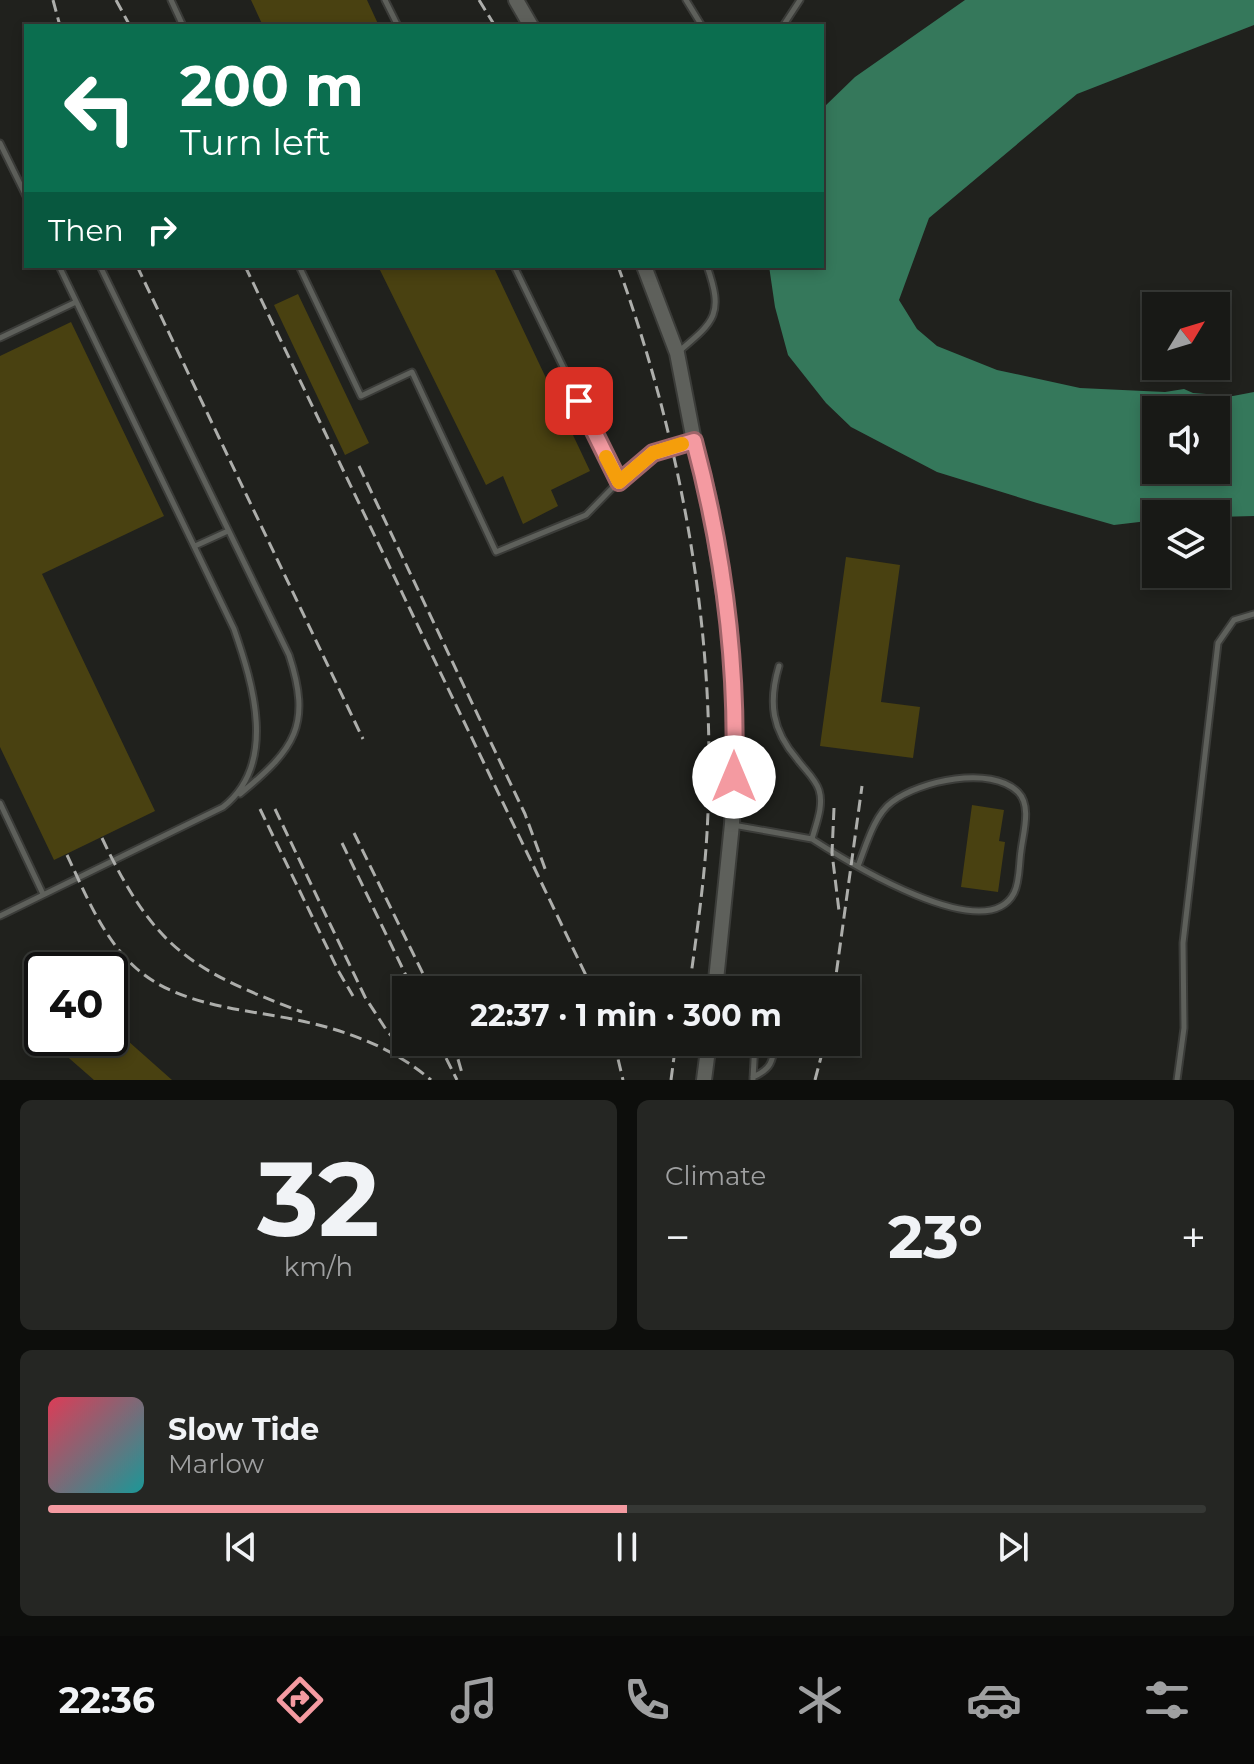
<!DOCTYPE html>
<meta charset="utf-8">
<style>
body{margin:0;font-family:Montserrat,sans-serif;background:#252623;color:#f1f3f6;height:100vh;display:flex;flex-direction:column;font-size:30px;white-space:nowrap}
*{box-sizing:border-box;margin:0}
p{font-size:26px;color:#9fa0a1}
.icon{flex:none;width:44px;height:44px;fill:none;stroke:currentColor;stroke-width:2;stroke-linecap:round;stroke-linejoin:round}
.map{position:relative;height:1080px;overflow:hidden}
.panel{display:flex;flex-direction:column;gap:20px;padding:20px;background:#0d0e0c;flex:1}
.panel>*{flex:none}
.banner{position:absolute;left:24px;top:24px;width:800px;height:244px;border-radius:0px;box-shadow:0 4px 12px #0003,0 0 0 2px #363835;background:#0b6e4f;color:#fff;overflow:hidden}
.needle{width:52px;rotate:52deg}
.buttons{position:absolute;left:1142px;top:292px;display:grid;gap:16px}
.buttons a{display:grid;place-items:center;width:88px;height:88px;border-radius:0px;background:#181916;box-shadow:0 4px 12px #0003,0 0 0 2px #363835;font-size:40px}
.speed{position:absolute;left:24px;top:952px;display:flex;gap:16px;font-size:40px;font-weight:700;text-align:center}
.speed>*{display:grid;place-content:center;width:104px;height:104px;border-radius:50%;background:#181916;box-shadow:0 4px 12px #0003,0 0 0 2px #363835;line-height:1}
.speed .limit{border:4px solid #111;border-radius:12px;background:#fff;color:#111}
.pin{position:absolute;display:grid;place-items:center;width:68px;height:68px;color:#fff;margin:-34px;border-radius:16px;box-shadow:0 4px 12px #0006}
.me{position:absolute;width:88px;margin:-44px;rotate:0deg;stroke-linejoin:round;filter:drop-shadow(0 0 6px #0008)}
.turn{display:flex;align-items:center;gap:28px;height:168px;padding:0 24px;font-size:36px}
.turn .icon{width:104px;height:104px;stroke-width:2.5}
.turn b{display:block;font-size:56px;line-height:68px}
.then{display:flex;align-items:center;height:76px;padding:0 24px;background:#0003;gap:16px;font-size:30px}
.big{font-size:60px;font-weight:700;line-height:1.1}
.panel .widget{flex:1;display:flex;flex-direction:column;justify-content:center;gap:12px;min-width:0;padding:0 28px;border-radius:12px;background:#252623}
.panel .dial{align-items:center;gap:0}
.dial b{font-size:104px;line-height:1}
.song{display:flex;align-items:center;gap:24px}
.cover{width:96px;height:96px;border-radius:12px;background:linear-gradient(135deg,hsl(350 70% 55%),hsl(180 70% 35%))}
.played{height:8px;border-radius:4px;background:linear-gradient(90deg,#f49aa1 50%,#363835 50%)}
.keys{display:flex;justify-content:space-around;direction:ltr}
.heat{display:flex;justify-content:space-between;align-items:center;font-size:44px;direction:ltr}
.panel .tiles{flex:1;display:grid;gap:20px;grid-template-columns:1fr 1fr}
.widget:last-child{grid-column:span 2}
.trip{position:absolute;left:392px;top:976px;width:468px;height:80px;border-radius:0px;background:#181916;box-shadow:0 4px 12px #0003,0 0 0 2px #363835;font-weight:700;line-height:80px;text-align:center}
.tab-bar{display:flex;height:128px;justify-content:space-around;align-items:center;background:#0a0a09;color:#9fa0a1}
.tab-bar .icon{width:56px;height:56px}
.tab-bar .active{color:#f49aa1}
.tab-bar b{font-size:36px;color:#f1f3f6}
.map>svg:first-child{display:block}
.water{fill:#35785b;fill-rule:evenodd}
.building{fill:#494111}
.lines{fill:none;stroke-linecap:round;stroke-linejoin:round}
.service-casing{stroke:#3b3c39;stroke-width:9}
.tertiary-casing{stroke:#3b3c39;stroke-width:18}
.service{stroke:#5e605b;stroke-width:5}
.tertiary{stroke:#5e605b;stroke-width:14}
.rail{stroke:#adaeab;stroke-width:3;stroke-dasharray:12 6;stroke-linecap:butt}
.route-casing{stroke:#9f6469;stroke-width:20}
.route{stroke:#f49aa1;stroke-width:14}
.slow{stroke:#f59e0b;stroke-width:14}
</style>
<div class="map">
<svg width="1254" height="1080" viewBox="0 0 1254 1080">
<rect width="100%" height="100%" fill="#20211d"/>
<!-- water -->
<path class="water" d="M965 0H1254V25L1077 94 929 218 899 300 917 329 937 346 997 370 1080 388 1165 392 1184 389 1193 393 1233 396 1254 392V516L1216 517V514H1156V520L1114 525 1037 503 937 472 851 427 826 403 788 355 775 307 769 266H822V109L855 77ZM1156 410H1216V470H1156Z"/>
<!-- building -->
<path class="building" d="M251 0H367L379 26H263Z
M378 266H493L590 471 551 490 558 506 523 524 503 476 486 485Z
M298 294 369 443 345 455 274 305Z
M71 322 164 516 42 574 155 811 54 860 0 747V356Z
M846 557 900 565 881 702 920 707 913 758 820 746Z
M972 805 1004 810 999 841 1005 842 998 892 961 887Z
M42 993V1034L22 1016Z
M110 1025 172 1080H94L46 1038H110Z"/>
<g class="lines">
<!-- service casing -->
<g class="service-casing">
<path id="service" d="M171 0 183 26
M385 0 398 26
M686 0 702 26
M783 26 800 0
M0 143 26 196
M100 266 289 655C312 725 295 749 240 794
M299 266 361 396 412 372 496 552 586 515 624 476 653 453 693 441
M514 266 619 482
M0 338 76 302
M677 353C715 321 724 315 707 266
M195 546 228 531
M0 803 43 894
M733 825 812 839C816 824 824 806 819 790 815 778 804 769 797 759 772 730 768 703 779 666
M812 839C846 861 986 948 1014 893 1020 882 1019 863 1021 851 1023 833 1032 806 1018 792 991 765 919 781 892 802 874 815 866 846 858 866
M0 916 223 807C278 764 253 684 234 629L59 266
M762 990V985L768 980 773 981 777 990
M753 1077C771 1069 773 1062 775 1042
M753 1079 755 1042
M1177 1080 1184 1028 1183 943 1218 643 1234 620 1254 614"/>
</g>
<!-- tertiary casing -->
<g class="tertiary-casing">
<path id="tertiary" d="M516 0 531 26
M644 266 677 353 694 441 709 498 731 640 735 753 732 824 715 990
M704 1080 709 1042"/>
</g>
<!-- service -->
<use href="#service" class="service"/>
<!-- tertiary -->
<use href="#tertiary" class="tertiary"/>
<!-- rail -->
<path class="rail" d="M53 0 60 26
M116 0 130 26
M479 0 495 26
M137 266 363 739
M245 266 593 990
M618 266C683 446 718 641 707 833 704 885 696 938 689 990
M359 466 525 814 547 874
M834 808 832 853 839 911
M260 809 339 972 353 996
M275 809 365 997 387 1031 410 1057
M354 833 431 990
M102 838C154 948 190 970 302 1012
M342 843 413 990
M67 855C86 895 103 939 137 969 178 1005 241 1009 292 1019 343 1029 391 1046 431 1080
M834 990 862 786
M438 1042 457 1080
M453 1042 462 1073
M614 1042 623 1080
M671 1080 676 1042
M815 1080 825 1042"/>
</g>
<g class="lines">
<!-- route casing -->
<g class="route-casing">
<path id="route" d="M579 401 619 482 653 453 694 441C723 550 738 664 734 777"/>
</g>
<!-- route -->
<use href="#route" class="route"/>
<!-- slow -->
<path class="slow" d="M606 457 619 482 653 453 682 444"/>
</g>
</svg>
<div class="buttons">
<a><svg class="needle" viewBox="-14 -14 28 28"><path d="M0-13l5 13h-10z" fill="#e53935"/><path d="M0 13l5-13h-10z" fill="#9fa0a1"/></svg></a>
<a><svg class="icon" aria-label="sound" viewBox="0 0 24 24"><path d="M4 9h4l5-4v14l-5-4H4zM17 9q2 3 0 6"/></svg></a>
<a><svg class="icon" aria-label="layers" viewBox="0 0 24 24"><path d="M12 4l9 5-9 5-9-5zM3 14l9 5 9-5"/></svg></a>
</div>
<div class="speed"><div class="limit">40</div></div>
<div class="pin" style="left:579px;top:401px;background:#d93025"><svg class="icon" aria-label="arrive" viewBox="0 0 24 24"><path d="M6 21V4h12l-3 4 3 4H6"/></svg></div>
<svg class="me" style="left:734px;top:777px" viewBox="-20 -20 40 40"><circle r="19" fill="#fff"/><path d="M0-13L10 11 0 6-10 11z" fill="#f49aa1"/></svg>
<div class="trip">22:37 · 1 min · 300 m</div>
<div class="banner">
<div class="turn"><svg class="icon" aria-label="left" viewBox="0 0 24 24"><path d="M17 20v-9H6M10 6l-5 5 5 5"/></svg><div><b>200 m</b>Turn left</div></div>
<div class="then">Then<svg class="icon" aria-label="right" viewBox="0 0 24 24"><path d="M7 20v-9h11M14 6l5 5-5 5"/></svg></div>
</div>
</div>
<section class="panel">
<div class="tiles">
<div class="widget dial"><b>32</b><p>km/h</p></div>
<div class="widget"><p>Climate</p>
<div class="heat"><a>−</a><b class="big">23°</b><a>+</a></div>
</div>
<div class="widget">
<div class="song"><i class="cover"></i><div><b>Slow Tide</b><p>Marlow</p></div></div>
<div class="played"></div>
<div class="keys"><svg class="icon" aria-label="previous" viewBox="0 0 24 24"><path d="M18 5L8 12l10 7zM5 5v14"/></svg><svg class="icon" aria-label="pause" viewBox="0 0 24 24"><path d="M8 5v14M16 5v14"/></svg><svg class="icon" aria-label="next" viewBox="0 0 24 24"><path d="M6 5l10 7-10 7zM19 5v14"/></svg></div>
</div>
</div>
</section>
<nav class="tab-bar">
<b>22:36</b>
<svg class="icon active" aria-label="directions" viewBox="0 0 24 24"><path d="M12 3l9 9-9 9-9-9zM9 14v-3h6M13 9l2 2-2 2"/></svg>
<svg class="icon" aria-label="music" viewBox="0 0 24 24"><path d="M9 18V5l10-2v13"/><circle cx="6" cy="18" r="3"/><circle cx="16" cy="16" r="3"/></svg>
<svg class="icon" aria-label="phone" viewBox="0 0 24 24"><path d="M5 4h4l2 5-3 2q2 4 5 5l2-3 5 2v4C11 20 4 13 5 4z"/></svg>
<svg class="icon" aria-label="climate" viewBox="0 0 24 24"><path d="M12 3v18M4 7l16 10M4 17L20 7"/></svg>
<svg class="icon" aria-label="car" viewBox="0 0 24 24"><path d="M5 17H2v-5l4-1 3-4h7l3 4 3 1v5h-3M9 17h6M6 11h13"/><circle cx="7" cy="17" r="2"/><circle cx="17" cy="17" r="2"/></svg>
<svg class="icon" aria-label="filters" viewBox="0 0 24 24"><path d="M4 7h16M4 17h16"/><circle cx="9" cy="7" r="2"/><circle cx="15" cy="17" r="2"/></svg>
</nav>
